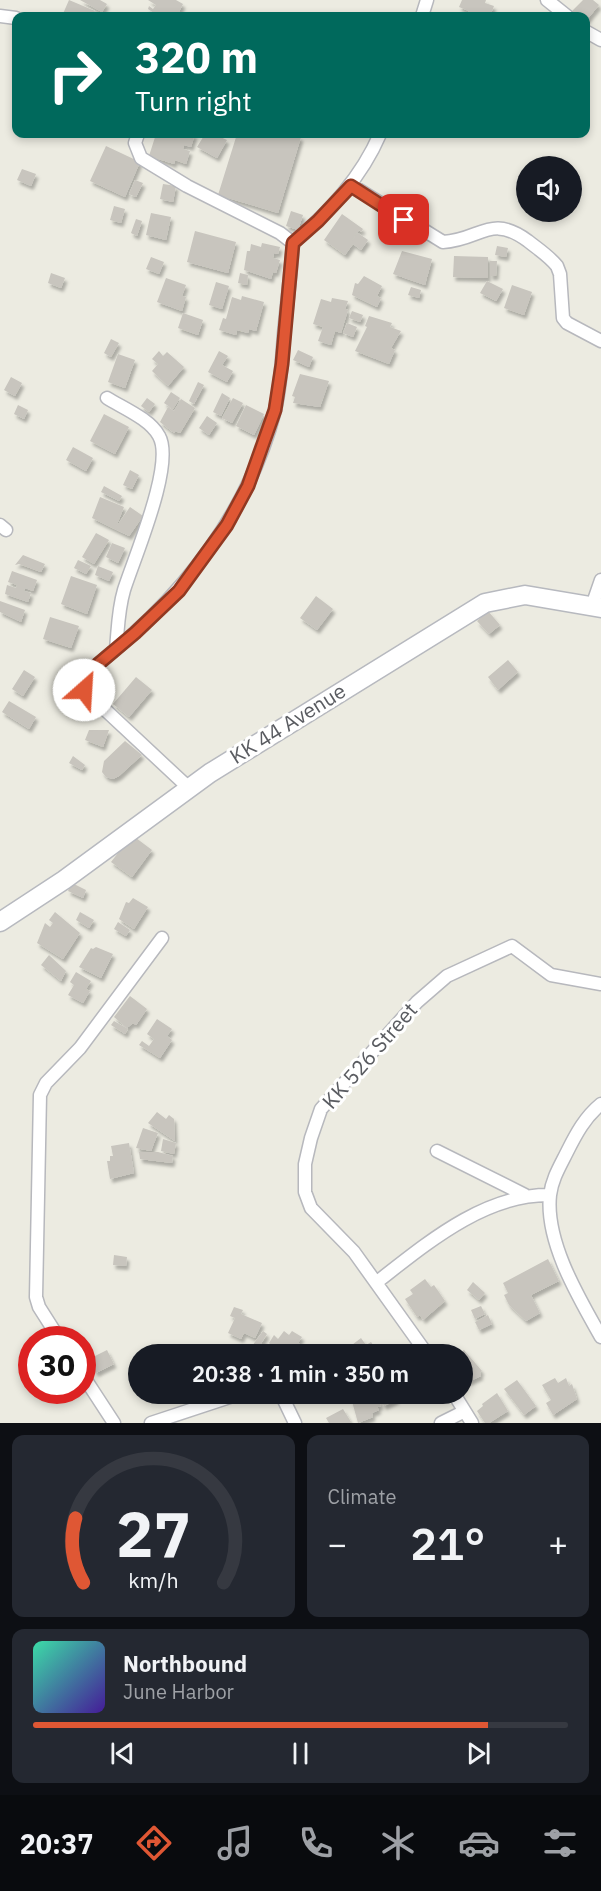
<!DOCTYPE html>
<meta charset="utf-8">
<style>
body{margin:0;font-family:"IBM Plex Sans",sans-serif;background:#242831;color:#f1f3f6;height:100vh;display:flex;flex-direction:column;font-size:22px;white-space:nowrap}
*{box-sizing:border-box;margin:0}
p{font-size:20px;color:#9ea1a6}
.icon{flex:none;width:33px;height:33px;fill:none;stroke:currentColor;stroke-width:2;stroke-linecap:round;stroke-linejoin:round}
.map{position:relative;height:1423px;overflow:hidden}
.sheet{display:flex;flex-direction:column;gap:12px;padding:12px;background:#0d0f14;flex:1}
.sheet>*{flex:none}
.top-card{position:absolute;left:12px;top:12px;width:578px;height:126px;border-radius:12px;box-shadow:0 3px 9px #0003;background:#00695c;color:#fff;overflow:hidden}
.controls{position:absolute;left:516px;top:156px;display:grid;gap:12px}
.controls a{display:grid;place-items:center;width:66px;height:66px;border-radius:50%;background:#171b24;box-shadow:0 3px 9px #0003;font-size:30px}
.speed{position:absolute;left:18px;top:1326px;display:flex;gap:12px;font-size:30px;font-weight:700;text-align:center}
.speed>*{display:grid;place-content:center;width:78px;height:78px;border-radius:50%;background:#171b24;box-shadow:0 3px 9px #0003;line-height:1}
.speed .limit{border:9px solid #d22;background:#fff;color:#111}
.pin{position:absolute;display:grid;place-items:center;width:51px;height:51px;color:#fff;margin:-26px;border-radius:12px;box-shadow:0 3px 9px #0006}
.me{position:absolute;width:66px;margin:-33px;rotate:26deg;stroke-linejoin:round;filter:drop-shadow(0 0 4px #0008)}
.turn{display:flex;align-items:center;gap:21px;height:126px;padding:0 24px;font-size:27px}
.turn .icon{width:78px;height:78px;stroke-width:2.5}
.turn b{display:block;font-size:42px;line-height:51px}
.big{font-size:45px;font-weight:600;line-height:1.1}
.sheet .tile{flex:1;display:flex;flex-direction:column;justify-content:center;gap:9px;min-width:0;padding:0 21px;border-radius:12px;background:#242831}
.sheet .dial{align-items:center;gap:0}
.dial svg{height:156px;overflow:visible;fill:none;stroke:#363941;stroke-width:7;stroke-linecap:round;text-anchor:middle}
.dial text{fill:#f1f3f6;stroke:none}
.song{display:flex;align-items:center;gap:18px}
.cover{width:72px;height:72px;border-radius:9px;background:linear-gradient(135deg,hsl(160 70% 55%),hsl(260 70% 35%))}
.played{height:6px;border-radius:3px;background:linear-gradient(90deg,#df5734 85%,#363941 85%)}
.keys{display:flex;justify-content:space-around;direction:ltr}
.heat{display:flex;justify-content:space-between;align-items:center;font-size:33px;direction:ltr}
.sheet .tiles{flex:1;display:grid;gap:12px;grid-template-columns:1fr 1fr}
.tile:last-child{grid-column:span 2}
.trip{position:absolute;left:128px;top:1344px;width:345px;height:60px;border-radius:30px;background:#171b24;box-shadow:0 3px 9px #0003;font-weight:600;line-height:60px;text-align:center}
.dock{display:flex;height:96px;justify-content:space-around;align-items:center;background:#090b0e;color:#9ea1a6}
.dock .icon{width:42px;height:42px}
.dock .on{color:#df5734}
.dock b{font-size:27px;color:#f1f3f6}
.map>svg:first-child{display:block}
.building{fill:#c8c5be;filter:url(#shadow)}
.lines{fill:none;stroke-linecap:round;stroke-linejoin:round}
.minor-casing{stroke:#b7b8bd;stroke-width:15}
.secondary-casing{stroke:#b7b9bf;stroke-width:21}
.minor{stroke:#fff;stroke-width:12}
.secondary{stroke:#fff;stroke-width:18}
.route-casing{stroke:#913922;stroke-width:15}
.route{stroke:#df5734;stroke-width:10}
.labels{text-anchor:middle;stroke-width:6;stroke-linejoin:round;paint-order:stroke}
.street-label{font-size:21px;fill:#5a5c61;stroke:#fff}
</style>
<div class="map">
<svg width="601" height="1423" viewBox="0 0 601 1423">
<defs>
<filter id="shadow"><feDropShadow dx="2.5" dy="4" stdDeviation="1.5" flood-color="#0004"/></filter>
</defs>
<rect width="100%" height="100%" fill="#ecebe1"/>
<!-- building -->
<path class="building" d="M69 0 95 11 92 16H62Z
M80 0H100L107 4 102 12Z
M148 0H176L183 4 177 16H153L154 13 148 9 149 6 153 9 156 5Z
M462 0H486L485 3 494 6 490 16H467L469 11 459 7Z
M583 0H593L599 5 585 22V16H577L571 12Z
M156 134H195L191 147 184 145 183 149 190 151 186 164 175 160 174 164 149 156Z
M205 134H214L227 140 217 158 197 147Z
M237 134H289L301 137 278 213 218 195Z
M106 146 140 162 125 197 90 181Z
M22 169 36 174 31 186 17 180Z
M135 180 143 183 136 197 129 194Z
M163 184 176 186 173 202 160 199Z
M114 206 125 209 121 223 110 220Z
M291 211 303 215 298 230 286 226Z
M151 213 171 217 166 240 146 235Z
M342 214 363 229 361 232 359 230 350 243 358 233 368 240 361 250 353 244 345 255 324 240Z
M136 219 142 221 137 236 131 233Z
M195 231 236 242 228 273 187 262Z
M262 243 280 247 278 254 274 253 273 258 280 260 276 273 273 272 271 279 244 270 247 251H250L251 244 261 247Z
M497 246 508 248 506 257 495 255Z
M402 251 432 259 425 285 393 274Z
M454 256 488 257V278L453 277Z
M151 257 164 262 159 274 146 269Z
M490 261H497L496 276H490Z
M51 273 65 278 61 288 48 283Z
M240 273 248 275 247 285 238 283Z
M364 276 382 286 377 296 381 298 377 307 352 295 355 283 358 284Z
M166 278 186 285 182 296 186 297 182 311 157 302Z
M487 281 503 289 496 301 480 293Z
M216 282 229 286 222 309 209 305Z
M512 285 532 292 524 315 504 308Z
M411 287 421 290 419 298 408 295Z
M242 296 264 302 256 331 249 329 248 333 237 330 236 335 219 330 223 318 226 319 232 297 241 300Z
M332 298 348 301 345 309 348 310 341 333 335 331 331 345 318 341 323 327 313 324 321 299 331 302Z
M352 311 363 315 360 322 349 318Z
M183 313 203 320 198 335 178 328Z
M369 316 392 323 390 327 401 331 391 348 395 350 389 364 355 351 367 327 365 326Z
M347 323 357 327 353 337 343 333Z
M111 339 119 343 111 357 104 353Z
M298 350 313 357 309 367 293 360Z
M159 351 163 356 167 352 184 367 168 386 152 371 158 364 152 359Z
M219 351 228 356 222 365 233 371 227 382 208 372Z
M118 354 135 360 125 388 108 382Z
M300 374 329 381 320 407 293 403 295 397 292 396Z
M11 377 22 383 15 396 4 390Z
M198 382 204 385 194 404 189 401Z
M171 392 180 398 173 409 164 403Z
M222 393 230 398 221 416 213 412Z
M147 398 155 404 149 412 141 406Z
M233 398 243 403 232 423 222 418Z
M181 399 195 408 180 433 175 431 174 433 160 422 168 407 174 411Z
M18 405 28 410 24 419 14 414Z
M246 405 264 414 254 435 236 426Z
M104 414 129 427 115 454 90 441Z
M207 416 217 423 209 435 199 428Z
M73 447 93 458 86 471 66 460Z
M130 470 139 475 132 489 123 485Z
M104 486 122 496 119 501 101 492Z
M100 497 124 507 116 527 130 507 143 516 129 536 92 518Z
M96 533 109 540 94 564 82 557Z
M112 543 125 548 118 563 106 557Z
M23 555 45 564 41 572 19 564 15 565Z
M78 560 91 566 86 574 74 568Z
M98 566 113 572 109 581 95 575Z
M12 571 37 580 33 591 25 588 24 591 31 593 28 602 5 594 7 585 16 588 17 585 8 582Z
M71 576 97 585 87 614 61 604Z
M316 596 333 609 317 630 300 618Z
M0 601 25 610 21 622 0 612Z
M488 611 500 625 489 634 477 621Z
M50 617 79 626 71 648 43 639Z
M508 660 518 672 498 690 488 677Z
M24 670 35 677 23 696 12 689Z
M136 677 152 690 129 717 113 704Z
M9 701 36 717 29 729 2 712Z
M89 730H109L103 747 85 740Z
M125 741 142 755 119 776 113 779 106 777 102 772 104 761Z
M73 756 85 765 82 770 69 763Z
M132 835 152 850 132 877 111 862Z
M72 883 86 890 83 898 68 891Z
M133 898 148 907 134 929 119 919 126 902 129 903Z
M55 912 80 933 63 959 37 943 45 923 50 927 53 923 49 920Z
M80 912 94 920 89 928 76 920Z
M118 922 130 930 126 936 114 929Z
M96 947 113 954 101 978 79 967 91 948 93 949Z
M49 955 66 971 61 981 41 965Z
M76 972 91 981 86 989 90 991 83 1003 68 995 74 985 70 982Z
M130 996 147 1009 136 1025 133 1023 127 1028 114 1017Z
M157 1019 172 1029 167 1036 172 1040 160 1058 139 1045 142 1041 149 1046 154 1039 147 1034Z
M114 1021 128 1029 125 1034 111 1025Z
M157 1112 166 1119 169 1115 174 1119 175 1141 148 1123Z
M143 1128 158 1133 151 1151 136 1148Z
M163 1139 176 1143 174 1154 161 1151Z
M129 1143 134 1173 110 1179 107 1161H110V1156H113L111 1146Z
M139 1152H158L173 1156 172 1163 140 1159Z
M114 1255 127 1257 126 1266 113 1265Z
M548 1259 559 1281 531 1295 540 1313 526 1321 509 1305 504 1295 508 1293 503 1283Z
M425 1279 431 1287 434 1285 445 1301 423 1320 420 1315 417 1317 405 1299 413 1294 410 1290Z
M473 1282 485 1293 479 1300 467 1290Z
M481 1306 485 1314 475 1319 471 1310Z
M234 1307 243 1310 241 1314 262 1323 255 1338 244 1333 241 1339 228 1333 235 1318 230 1316Z
M488 1315 492 1324 479 1330 475 1322Z
M263 1331 267 1334 257 1350 252 1346Z
M284 1331 289 1335 292 1331 302 1337 298 1343 303 1346 297 1354H281L269 1343 274 1335 278 1339Z
M361 1338 366 1345 371 1342 376 1349 373 1351 376 1354H353L348 1348Z
M107 1350 114 1364 96 1373 89 1359Z
M464 1350 482 1371 480 1373 481 1376 468 1382 466 1379 462 1382V1354H458Z
M555 1378 558 1383 566 1378 569 1386 572 1384 577 1399 553 1415 546 1403 551 1400 542 1385Z
M517 1380 536 1406 524 1415 504 1389Z
M497 1393 508 1411 489 1423H485L477 1411 483 1406 482 1404Z
M350 1394H376L381 1406 377 1407 379 1410 372 1413 373 1417 358 1423Z
M394 1394 397 1400 384 1406 378 1395Z
M343 1409 351 1422 329 1423 326 1418Z"/>
<g class="lines">
<!-- minor casing -->
<g class="minor-casing">
<path id="minor" d="M547 0 567 16
M0 16 16 18
M422 16 427 0
M585 31 601 40
M351 185 443 242C481 240 490 213 528 241 538 249 549 256 557 266L560 274 563 318 567 323 601 341
M293 243C330 211 361 178 380 134
M107 398C123 408 150 419 159 436 175 464 134 558 124 590 118 610 118 629 116 649L84 676V690L190 789
M0 525 6 530
M592 606 601 580
M116 649C191 586 250 506 275 410 281 385 282 359 284 334 287 303 291 273 293 243L280 233 187 186 141 158 135 143 138 134
M601 1104C585 1117 576 1134 567 1152 560 1166 552 1179 550 1195 545 1242 579 1298 601 1337
M437 1151 525 1195
M377 1282C426 1244 484 1194 550 1195
M60 1340 39 1307 36 1297 40 1095 46 1083 80 1048 162 938
M427 1354 354 1252 311 1208 305 1192V1164L311 1138 321 1109 417 1002 447 976 512 946 551 975 601 984
M82 1374 114 1423
M281 1394 295 1423
M454 1394 472 1423
M151 1423 239 1394
M441 1423 463 1412"/>
</g>
<!-- secondary casing -->
<g class="secondary-casing">
<path id="secondary" d="M0 922 64 880 210 773 485 603 525 595 601 608"/>
</g>
<!-- minor -->
<use href="#minor" class="minor"/>
<!-- secondary -->
<use href="#secondary" class="secondary"/>
</g>
<g class="lines">
<!-- route casing -->
<g class="route-casing">
<path id="route" d="M84 690V676L135 633 179 591 227 525 248 486 275 410 282 364 293 243 318 221 351 186 404 220"/>
</g>
<!-- route -->
<use href="#route" class="route"/>
</g>
<g class="labels">
<!-- street labels -->
<g class="street-label">
<text transform="translate(288 724) rotate(-32)" y="7">KK 44 Avenue</text>
<text transform="translate(370 1056) rotate(-49)" y="7">KK 526 Street</text>
</g>
</g>
</svg>
<div class="controls">
<a><svg class="icon" aria-label="sound" viewBox="0 0 24 24"><path d="M4 9h4l5-4v14l-5-4H4zM17 9q2 3 0 6"/></svg></a>
</div>
<div class="speed"><div class="limit">30</div></div>
<div class="pin" style="left:404px;top:220px;background:#d93025"><svg class="icon" aria-label="arrive" viewBox="0 0 24 24"><path d="M6 21V4h12l-3 4 3 4H6"/></svg></div>
<svg class="me" style="left:84px;top:690px" viewBox="-20 -20 40 40"><circle r="19" fill="#fff"/><path d="M0-13L10 11 0 6-10 11z" fill="#df5734"/></svg>
<div class="trip">20:38 · 1 min · 350 m</div>
<div class="top-card">
<div class="turn"><svg class="icon" aria-label="right" viewBox="0 0 24 24"><path d="M7 20v-9h11M14 6l5 5-5 5"/></svg><div><b>320 m</b>Turn right</div></div>
</div>
</div>
<section class="sheet">
<div class="tiles">
<div class="tile dial"><svg viewBox="0 0 100 80">
<path d="M14 69A42 42 0 1 1 86 69"/>
<path d="M14 69A42 42 0 0 1 10 36" stroke="#df5734"/>
<text x="50" y="56" font-size="32" font-weight="700">27</text>
<text x="50" y="72" font-size="11">km/h</text>
</svg></div>
<div class="tile"><p>Climate</p>
<div class="heat"><a>−</a><b class="big">21°</b><a>+</a></div>
</div>
<div class="tile">
<div class="song"><i class="cover"></i><div><b>Northbound</b><p>June Harbor</p></div></div>
<div class="played"></div>
<div class="keys"><svg class="icon" aria-label="previous" viewBox="0 0 24 24"><path d="M18 5L8 12l10 7zM5 5v14"/></svg><svg class="icon" aria-label="pause" viewBox="0 0 24 24"><path d="M8 5v14M16 5v14"/></svg><svg class="icon" aria-label="next" viewBox="0 0 24 24"><path d="M6 5l10 7-10 7zM19 5v14"/></svg></div>
</div>
</div>
</section>
<nav class="dock">
<b>20:37</b>
<svg class="icon on" aria-label="directions" viewBox="0 0 24 24"><path d="M12 3l9 9-9 9-9-9zM9 14v-3h6M13 9l2 2-2 2"/></svg>
<svg class="icon" aria-label="music" viewBox="0 0 24 24"><path d="M9 18V5l10-2v13"/><circle cx="6" cy="18" r="3"/><circle cx="16" cy="16" r="3"/></svg>
<svg class="icon" aria-label="phone" viewBox="0 0 24 24"><path d="M5 4h4l2 5-3 2q2 4 5 5l2-3 5 2v4C11 20 4 13 5 4z"/></svg>
<svg class="icon" aria-label="climate" viewBox="0 0 24 24"><path d="M12 3v18M4 7l16 10M4 17L20 7"/></svg>
<svg class="icon" aria-label="car" viewBox="0 0 24 24"><path d="M5 17H2v-5l4-1 3-4h7l3 4 3 1v5h-3M9 17h6M6 11h13"/><circle cx="7" cy="17" r="2"/><circle cx="17" cy="17" r="2"/></svg>
<svg class="icon" aria-label="filters" viewBox="0 0 24 24"><path d="M4 7h16M4 17h16"/><circle cx="9" cy="7" r="2"/><circle cx="15" cy="17" r="2"/></svg>
</nav>
